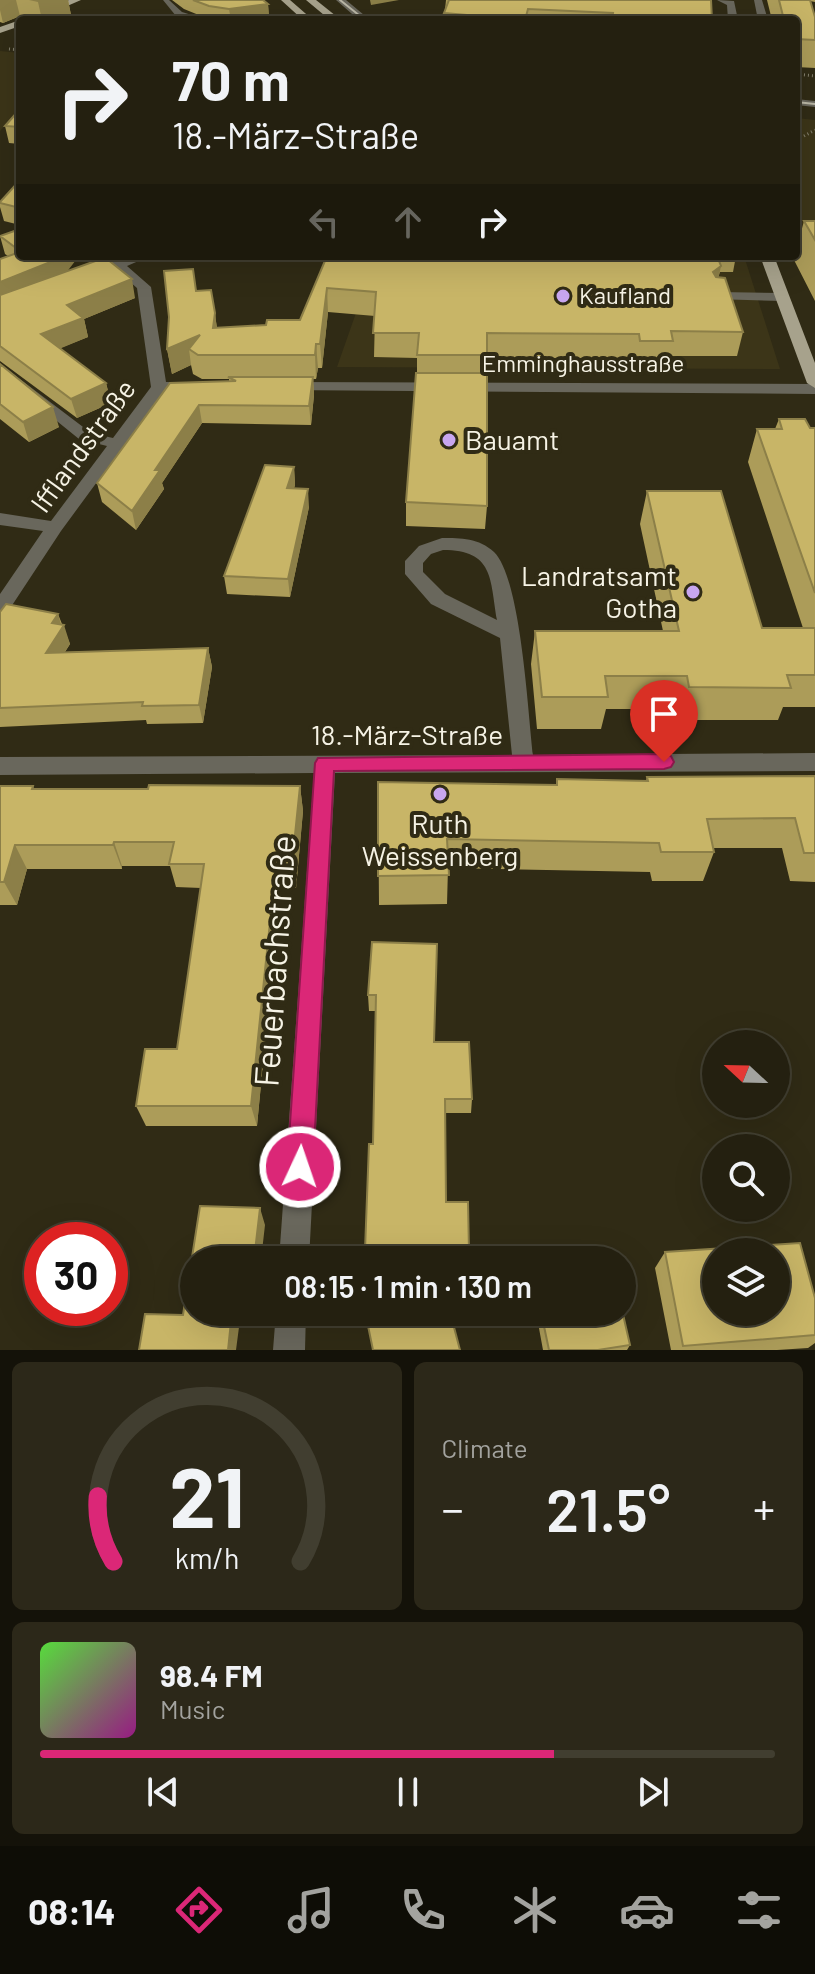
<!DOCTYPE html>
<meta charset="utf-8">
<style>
body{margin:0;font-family:Barlow,sans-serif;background:#2c2819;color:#f1f3f6;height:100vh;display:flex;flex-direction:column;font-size:30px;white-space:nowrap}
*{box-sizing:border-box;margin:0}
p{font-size:26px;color:#a3a39f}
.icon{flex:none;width:44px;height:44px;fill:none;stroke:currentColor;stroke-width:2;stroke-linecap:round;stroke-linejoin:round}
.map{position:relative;height:1350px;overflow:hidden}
.drawer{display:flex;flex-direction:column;gap:12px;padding:12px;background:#141209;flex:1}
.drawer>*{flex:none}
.top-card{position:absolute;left:16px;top:16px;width:784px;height:244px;border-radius:8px;box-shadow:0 8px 32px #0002,0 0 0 2px #413e30;background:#242010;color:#f1f3f6;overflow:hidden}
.needle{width:52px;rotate:292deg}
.tools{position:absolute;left:702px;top:1030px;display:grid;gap:16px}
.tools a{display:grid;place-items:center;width:88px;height:88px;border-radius:50%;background:#242010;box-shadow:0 8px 32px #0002,0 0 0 2px #413e30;font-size:40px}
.speed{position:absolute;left:24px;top:1222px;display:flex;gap:16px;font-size:40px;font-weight:700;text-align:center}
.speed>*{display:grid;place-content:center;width:104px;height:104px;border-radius:50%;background:#242010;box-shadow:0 8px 32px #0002,0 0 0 2px #413e30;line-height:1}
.speed .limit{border:12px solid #d22;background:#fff;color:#111}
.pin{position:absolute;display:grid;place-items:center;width:68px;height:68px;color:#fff;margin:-82px -34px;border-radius:50% 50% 50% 0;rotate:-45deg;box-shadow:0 0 8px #0007}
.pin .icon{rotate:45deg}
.me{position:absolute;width:88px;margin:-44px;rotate:3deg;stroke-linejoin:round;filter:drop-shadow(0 0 6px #0008)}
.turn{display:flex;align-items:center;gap:28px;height:168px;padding:0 24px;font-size:36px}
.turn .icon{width:104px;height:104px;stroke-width:2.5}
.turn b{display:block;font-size:56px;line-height:68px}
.lanes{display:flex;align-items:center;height:76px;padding:0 24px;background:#0003;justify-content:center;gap:40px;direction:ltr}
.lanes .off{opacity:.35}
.big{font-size:60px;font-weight:600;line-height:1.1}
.drawer .tile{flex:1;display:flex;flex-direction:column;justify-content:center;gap:12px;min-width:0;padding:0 28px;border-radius:12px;background:#2c2819}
.drawer .dial{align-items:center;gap:0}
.dial svg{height:208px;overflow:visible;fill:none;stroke:#413e30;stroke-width:7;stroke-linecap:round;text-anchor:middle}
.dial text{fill:#f1f3f6;stroke:none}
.song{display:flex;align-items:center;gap:24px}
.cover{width:96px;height:96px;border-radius:12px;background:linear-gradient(135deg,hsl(110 70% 55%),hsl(310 70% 35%))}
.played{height:8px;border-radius:4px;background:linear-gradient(90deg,#db2777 70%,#413e30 70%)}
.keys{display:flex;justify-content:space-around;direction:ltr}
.heat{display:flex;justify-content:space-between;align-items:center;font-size:44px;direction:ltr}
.drawer .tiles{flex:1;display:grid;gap:12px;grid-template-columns:1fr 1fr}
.tile:last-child{grid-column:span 2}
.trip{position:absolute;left:180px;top:1246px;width:456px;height:80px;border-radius:40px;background:#242010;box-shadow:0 8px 32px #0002,0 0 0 2px #413e30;font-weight:600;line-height:80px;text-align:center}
.dock{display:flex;height:128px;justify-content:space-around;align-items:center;background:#0e0d06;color:#a3a39f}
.dock .icon{width:56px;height:56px}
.dock .current{color:#db2777}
.dock b{font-size:36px;color:#f1f3f6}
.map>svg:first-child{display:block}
.built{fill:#3c3518}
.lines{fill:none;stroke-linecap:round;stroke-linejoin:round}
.path{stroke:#837f6c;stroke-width:3;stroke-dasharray:1 3;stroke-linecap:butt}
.minor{fill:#69675c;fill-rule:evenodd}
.major{fill:#a7a28c;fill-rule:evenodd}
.tram{stroke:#bab7a6;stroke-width:2}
.wall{fill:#ac9c59}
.shaded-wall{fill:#8c7f48}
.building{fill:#c8b567;stroke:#8c7f48;stroke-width:2;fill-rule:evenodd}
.route{fill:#db2777;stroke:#8e194d;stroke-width:2}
.poi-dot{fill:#c8a6ef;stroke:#302b15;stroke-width:3}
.labels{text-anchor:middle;stroke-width:8;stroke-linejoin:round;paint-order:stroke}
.far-poi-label{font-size:24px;fill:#f6f3e5;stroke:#302b15;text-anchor:start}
.far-street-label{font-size:24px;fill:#f6f3e5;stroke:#302b15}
.poi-label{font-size:28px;fill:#f6f3e5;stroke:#302b15;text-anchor:start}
.street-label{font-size:28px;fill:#f6f3e5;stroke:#302b15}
.near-street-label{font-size:34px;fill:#f6f3e5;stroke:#302b15}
</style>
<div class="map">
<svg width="815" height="1350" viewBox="0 0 815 1350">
<rect width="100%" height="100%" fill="#302b15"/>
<!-- built -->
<path class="built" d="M0 51 20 53V109L0 131Z
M796 118 815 120V252L796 251Z
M376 256H744L780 369 337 367Z"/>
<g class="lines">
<!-- path -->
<path class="path" d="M133 20H150
M9 49 20 50
M796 74 815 76
M804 136 815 130"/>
<!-- minor -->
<path class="minor" d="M163 0H169L182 12 208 20 176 16Z
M336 0H346L370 20H359Z
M717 0 734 1 738 20H728L727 5Z
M754 0H762L768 20H758Z
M796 99 815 101V107L796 105Z
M101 256H116L120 259 150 256 127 266 151 287 166 382H195L203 387 195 392H163L61 531 7 613 0 615V594L43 531 0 525V513L51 521 107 446 79 439 0 375V364L91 433 113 438 151 387 137 288 116 270 103 271V265L109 263Z
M718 292 782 293 789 297 782 301 713 299 711 296Z
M287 382 815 384V394L282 390V384Z
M442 538C461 538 479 538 494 552 521 578 528 713 533 755L815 753V771L335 773 309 1260H279L314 773 0 775V757L512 755 500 638 431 604 405 574V561L419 546ZM443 550C494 550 490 579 497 620L445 594 423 572V563L431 554Z
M276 1312H306L305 1350H273Z"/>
<!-- major -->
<path class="major" d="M69 0H81L35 20H22Z
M281 0H290L313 20H303Z
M306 0H316L341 20H330Z
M20 20V26L0 33V27Z
M760 256H774L815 363V388L807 383Z"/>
<!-- tram -->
<path class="tram" d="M340 0 365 20
M796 102 815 104"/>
</g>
<!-- wall -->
<path class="wall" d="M0 0H68L72 20H20V16L3 23 0 22Z
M172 0H263L268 4 269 18 256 20H211L184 9Z
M446 0H711L712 20H444Z
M767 0H815V2L810 1 815 17V68L796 67V20H772Z
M20 109V144L9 143 5 126Z
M20 180V225L4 221 0 207V202Z
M804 221H815V301L794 260 795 256H796V251Z
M0 236 68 271 135 298 84 319 88 337 60 348 106 383 111 403 77 418 0 361V259L8 256 5 254Z
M327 256H736L733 272H720L718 277 743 332 737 356H670L668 366 636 365 635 358H487V506L485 529 406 526V502L417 373V358L374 357 375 316 328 312 322 368H318L316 379H313L314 395 311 425 202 423 162 483 164 489 136 530 102 502 97 483 229 381V379H202L193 374 191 365 172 374 167 349 196 291 211 290 217 328 266 325 300 320Z
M0 364 59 427 29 442 0 419Z
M779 419 810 428H815V707H783L778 720H680L678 709H606L601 729H537L531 664 535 631H663L640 524 647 491 762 628H803L748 462 757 429H775Z
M294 467 295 485 294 488 309 507 290 597 227 594 224 576Z
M0 612 58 614 70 644 65 652 208 648 212 667 203 723 147 724 146 720 0 727Z
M815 776V882L790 881 782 848H713L714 852 703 881H652L650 872 448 868 447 904 379 905 378 782 556 785 557 779 646 781 647 777Z
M0 786H33L34 789H148L300 786 303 811 296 888 280 887 257 1126H146L136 1106 177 1049 201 888 176 887 170 866H122V869H27L17 905H0Z
M372 942 434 1042 472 1099 471 1113H445L446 1202 469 1252 468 1260H366L365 1250 373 1144 376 1011H369L368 995Z
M665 1252 815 1298V1343L808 1348 777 1350H671L655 1268Z
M536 1312H622L630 1345 627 1350H543Z"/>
<!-- shaded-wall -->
<path class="shaded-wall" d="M0 0H16L20 16 3 23 0 10Z
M29 0H68L72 20H42L38 2Z
M370 0H399L371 5Z
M268 4 269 18 256 20H231L229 9Z
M60 256H79L66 273 0 303V282Z
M721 266 716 290 713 272Z
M132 279 135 298 84 319 88 337 47 354 41 334 67 305Z
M327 288 328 312 322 368 320 344Z
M215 313 218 337 213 328Z
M200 335 189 349 191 365 172 374 167 349Z
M316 344 318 368 316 379 315 355Z
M313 377 314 395 311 425 309 406Z
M106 383 111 403 77 418 71 399Z
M199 405 202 423 162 483 164 489 136 530 132 511 155 470Z
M53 407 59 427 29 442 23 422Z
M294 467 295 485 289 506 287 488Z
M308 489 309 507 290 597 288 579Z
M58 614 62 628 64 625 70 644 52 671 46 653 52 623Z
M208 648 212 667 203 723 199 705Z
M300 786 303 811 296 888 292 864Z
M114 842 122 866V869L113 845Z
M15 845 27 869 17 905 4 882Z
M276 864 280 887 257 1126 251 1106Z
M260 1208 265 1225 261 1260H254Z
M232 1312H241L236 1350H228Z"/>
<!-- building -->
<path class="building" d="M193 0H263L268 4 229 9 209 6Z
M449 0H711L712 20H612L613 13 528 9 525 20 444 13Z
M779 0H810L815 17V40L796 39V20H784Z
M20 109V127L5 126Z
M20 180V208L0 203V202Z
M804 221H815V240Z
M20 229V251L0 236Z
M20 252V256H60L59 257H63L0 282V259Z
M327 256H717L721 266 713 272 716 277 725 278 743 332 671 331 673 341H640L639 334 487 333V355H417L419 333H373L376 292 327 288 320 344H316L315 355H198L189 349 200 335 167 349 169 317 164 271 193 269 196 291 211 290 215 313 213 328 266 325 267 320H300Z
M101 259H107L132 279 67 305 83 318 41 334 106 383 71 399 0 346V295Z
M0 364 53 407 23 422 0 404Z
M416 373H487V506L406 502Z
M228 377H313L309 406 199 405 155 470H160L132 511 97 483 170 383 236 381Z
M779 419H805L810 428H815V593L757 429H782Z
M265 465 294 467 287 488 308 489 288 579 224 576Z
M647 491H721L762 628H815V675H787L791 688 689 687 687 676H605L608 697H542L535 631H679Z
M6 604 58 614 52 623 64 625 46 653 208 648 199 705 142 706 143 702 0 708V612Z
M815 776V853H804L795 818 707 819 714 852H661L659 843 447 839 449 875 378 876V782L557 785V779L648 781 647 777Z
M149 785 300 786 292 864H276L251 1106H136L145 1049H177L204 864H169L174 842H114L113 845H15L4 882H0V786H33L32 789H148Z
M372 942 437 944 434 1042H469L472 1099H445L446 1202H468L469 1252 365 1250 369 1144H373L376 995H368Z
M200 1206 260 1208 254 1260H194V1312H232L228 1350H139L145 1314 183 1315Z
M800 1243 815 1298V1335L683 1346 665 1252ZM716 1252H776V1312H716Z
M622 1310 630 1345 598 1350H549L541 1312H622Z
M397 1312H450L460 1350H373L367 1321Z"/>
<!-- route -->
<path class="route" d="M664 754 671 756 674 762 671 767 664 769 334 771 313 1167 309 1176 300 1180 291 1176 287 1167 315 763 318 758Z"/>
<!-- markers -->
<g class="poi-dot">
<circle cx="563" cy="296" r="8"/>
<circle cx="449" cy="440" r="8"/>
<circle cx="693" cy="592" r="8"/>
<circle cx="440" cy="794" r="8"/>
</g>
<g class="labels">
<!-- far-poi labels -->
<g class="far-poi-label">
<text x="579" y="304">Kaufland</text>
</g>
<!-- far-street labels -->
<g class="far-street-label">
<text x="583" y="372">Emminghausstraße</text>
</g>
<!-- poi labels -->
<g class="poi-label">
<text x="465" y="450">Bauamt</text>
<text x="677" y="586" text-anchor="end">Landratsamt<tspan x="677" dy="32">Gotha</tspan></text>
<text x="440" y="834" text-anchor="middle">Ruth<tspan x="440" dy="32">Weissenberg</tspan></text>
</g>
<!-- street labels -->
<g class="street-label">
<text transform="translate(83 446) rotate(-54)" y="10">Ifflandstraße</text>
<text x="407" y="745">18.-März-Straße</text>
</g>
<!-- near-street labels -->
<g class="near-street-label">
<text transform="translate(275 961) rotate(-86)" y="12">Feuerbachstraße</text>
</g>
</g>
</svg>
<div class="tools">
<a><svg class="needle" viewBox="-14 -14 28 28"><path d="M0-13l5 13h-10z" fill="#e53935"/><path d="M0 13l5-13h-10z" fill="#a3a39f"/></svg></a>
<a><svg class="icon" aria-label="search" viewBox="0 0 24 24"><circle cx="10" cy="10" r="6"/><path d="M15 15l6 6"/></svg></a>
<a><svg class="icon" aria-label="layers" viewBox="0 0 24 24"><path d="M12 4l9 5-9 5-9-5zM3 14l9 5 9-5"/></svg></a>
</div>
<div class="speed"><div class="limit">30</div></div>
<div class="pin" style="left:664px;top:762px;background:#d93025"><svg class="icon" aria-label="arrive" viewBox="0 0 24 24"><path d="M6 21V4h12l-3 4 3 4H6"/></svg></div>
<svg class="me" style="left:300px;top:1167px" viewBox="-20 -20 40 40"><circle r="17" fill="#db2777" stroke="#fff" stroke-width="3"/><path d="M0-11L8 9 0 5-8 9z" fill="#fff"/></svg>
<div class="trip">08:15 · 1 min · 130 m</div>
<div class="top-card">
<div class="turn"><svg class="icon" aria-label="right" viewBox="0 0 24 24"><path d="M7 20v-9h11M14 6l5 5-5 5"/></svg><div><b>70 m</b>18.-März-Straße</div></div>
<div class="lanes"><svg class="icon off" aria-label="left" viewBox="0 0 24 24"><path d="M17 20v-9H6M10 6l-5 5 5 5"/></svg><svg class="icon off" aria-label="ahead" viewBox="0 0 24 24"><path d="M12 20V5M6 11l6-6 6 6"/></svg><svg class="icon" aria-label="right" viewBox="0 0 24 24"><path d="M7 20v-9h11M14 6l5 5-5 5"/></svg></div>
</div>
</div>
<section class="drawer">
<div class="tiles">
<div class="tile dial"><svg viewBox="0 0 100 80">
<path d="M14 69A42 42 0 1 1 86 69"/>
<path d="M14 69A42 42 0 0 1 8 44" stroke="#db2777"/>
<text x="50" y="56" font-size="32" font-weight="700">21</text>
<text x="50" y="72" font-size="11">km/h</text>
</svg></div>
<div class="tile"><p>Climate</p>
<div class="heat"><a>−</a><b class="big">21.5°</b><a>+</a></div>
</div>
<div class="tile">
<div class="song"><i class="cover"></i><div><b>98.4 FM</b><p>Music</p></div></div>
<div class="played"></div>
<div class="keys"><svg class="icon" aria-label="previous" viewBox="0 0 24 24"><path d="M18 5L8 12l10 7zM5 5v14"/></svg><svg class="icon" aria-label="pause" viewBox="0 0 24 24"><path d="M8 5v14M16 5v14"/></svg><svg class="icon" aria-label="next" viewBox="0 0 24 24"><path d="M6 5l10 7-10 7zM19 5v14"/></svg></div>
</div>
</div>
</section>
<nav class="dock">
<b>08:14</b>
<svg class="icon current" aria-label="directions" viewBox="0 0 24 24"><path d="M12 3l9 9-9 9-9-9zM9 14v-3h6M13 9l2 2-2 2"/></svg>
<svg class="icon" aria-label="music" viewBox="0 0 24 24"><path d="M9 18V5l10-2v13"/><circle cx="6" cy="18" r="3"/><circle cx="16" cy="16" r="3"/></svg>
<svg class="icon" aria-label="phone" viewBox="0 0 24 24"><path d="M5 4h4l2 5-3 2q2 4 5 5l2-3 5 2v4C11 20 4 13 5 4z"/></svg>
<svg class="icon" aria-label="climate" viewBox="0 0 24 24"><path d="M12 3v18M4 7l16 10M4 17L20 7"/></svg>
<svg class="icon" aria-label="car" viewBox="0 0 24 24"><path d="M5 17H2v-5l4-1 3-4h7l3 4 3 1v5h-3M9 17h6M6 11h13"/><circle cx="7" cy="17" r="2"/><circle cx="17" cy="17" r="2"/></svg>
<svg class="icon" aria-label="filters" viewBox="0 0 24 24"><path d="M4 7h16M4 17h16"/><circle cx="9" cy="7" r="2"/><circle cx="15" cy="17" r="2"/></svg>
</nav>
